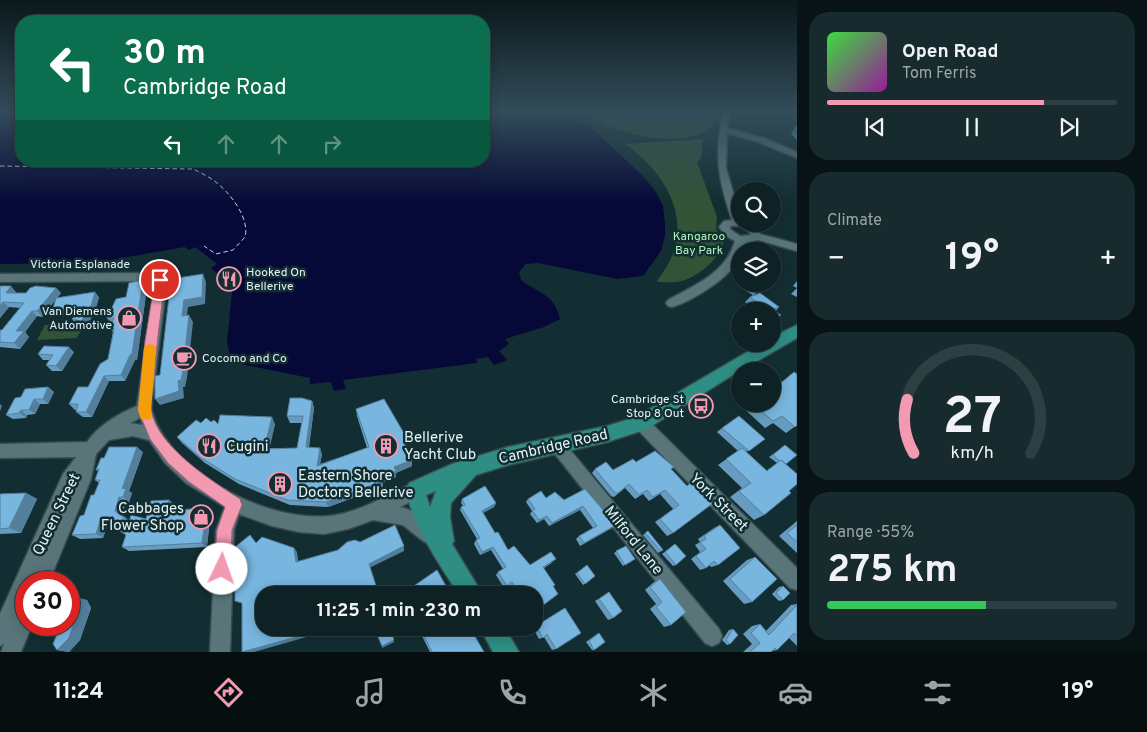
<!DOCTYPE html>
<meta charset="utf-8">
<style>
body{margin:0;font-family:Overpass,sans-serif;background:#172a2e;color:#f1f3f6;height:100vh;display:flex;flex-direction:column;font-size:19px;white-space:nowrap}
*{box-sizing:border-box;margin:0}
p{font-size:16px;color:#9ba4a7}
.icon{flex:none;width:28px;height:28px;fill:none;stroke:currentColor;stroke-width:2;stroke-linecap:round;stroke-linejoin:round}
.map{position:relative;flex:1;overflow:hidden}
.drawer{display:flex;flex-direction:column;gap:12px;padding:12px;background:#081315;width:350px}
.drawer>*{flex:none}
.hud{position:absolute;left:15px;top:15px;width:475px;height:152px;border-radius:20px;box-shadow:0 2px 12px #0003,0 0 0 1px #2e3f43;background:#0b6e4f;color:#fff;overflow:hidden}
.controls{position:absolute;left:731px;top:182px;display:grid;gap:10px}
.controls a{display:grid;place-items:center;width:50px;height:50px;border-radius:50%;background:#0e2226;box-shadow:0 2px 12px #0003,0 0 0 1px #2e3f43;font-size:25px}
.speed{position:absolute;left:15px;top:571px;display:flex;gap:10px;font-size:25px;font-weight:700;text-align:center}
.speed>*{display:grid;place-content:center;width:65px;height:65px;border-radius:50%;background:#0e2226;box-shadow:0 2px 12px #0003,0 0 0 1px #2e3f43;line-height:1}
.speed .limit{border:8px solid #d22;background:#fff;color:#111}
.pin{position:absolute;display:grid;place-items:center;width:42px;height:42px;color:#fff;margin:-21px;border:2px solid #fff;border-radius:50%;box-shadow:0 1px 5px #0007}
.me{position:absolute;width:55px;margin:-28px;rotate:3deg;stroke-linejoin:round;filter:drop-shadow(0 0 4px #0008)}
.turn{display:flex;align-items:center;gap:18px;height:105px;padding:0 25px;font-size:22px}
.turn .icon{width:65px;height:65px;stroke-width:2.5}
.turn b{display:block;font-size:35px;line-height:42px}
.lanes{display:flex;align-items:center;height:48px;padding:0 25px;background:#0003;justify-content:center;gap:25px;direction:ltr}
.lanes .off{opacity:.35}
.big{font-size:38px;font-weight:700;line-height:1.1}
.drawer .widget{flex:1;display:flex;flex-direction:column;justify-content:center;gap:8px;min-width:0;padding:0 18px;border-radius:20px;background:#172a2e}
.drawer .dial{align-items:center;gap:0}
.dial svg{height:130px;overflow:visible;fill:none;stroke:#2e3f43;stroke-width:7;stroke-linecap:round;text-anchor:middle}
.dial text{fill:#f1f3f6;stroke:none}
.song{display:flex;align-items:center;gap:15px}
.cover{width:60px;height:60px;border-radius:8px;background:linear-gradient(135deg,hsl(120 70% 55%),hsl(300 70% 35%))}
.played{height:5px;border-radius:2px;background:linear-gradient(90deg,#f19ab2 75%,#2e3f43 75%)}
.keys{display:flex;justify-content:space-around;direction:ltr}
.heat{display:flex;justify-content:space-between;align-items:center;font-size:28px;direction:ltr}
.charge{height:8px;border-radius:4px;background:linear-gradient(90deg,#34c759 55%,#2e3f43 0)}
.trip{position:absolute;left:255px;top:586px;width:288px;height:50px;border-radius:20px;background:#0e2226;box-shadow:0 2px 12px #0003,0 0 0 1px #2e3f43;font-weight:700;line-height:50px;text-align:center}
.tabs{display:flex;height:80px;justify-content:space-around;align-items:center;background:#060e0f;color:#9ba4a7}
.tabs .icon{width:35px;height:35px}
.tabs .active{color:#f19ab2}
.tabs b{font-size:22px;color:#f1f3f6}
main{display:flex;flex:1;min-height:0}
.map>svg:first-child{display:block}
.green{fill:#335337}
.water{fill:#060937}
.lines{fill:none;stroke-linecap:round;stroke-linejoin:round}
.ferry{stroke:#c4d0f0;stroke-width:1;stroke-dasharray:4.5 3;stroke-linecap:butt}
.minor-casing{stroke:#374b4f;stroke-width:3}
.major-casing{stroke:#374b4f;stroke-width:3}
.minor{fill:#59757a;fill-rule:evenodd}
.major{fill:#2f8e83;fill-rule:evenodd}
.wall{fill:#679cc0}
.shaded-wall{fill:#547f9c}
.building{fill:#78b5df;stroke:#547f9c}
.route{fill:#f19ab2;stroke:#9d6474}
.slow{fill:#f59e0b}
.labels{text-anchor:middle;stroke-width:5;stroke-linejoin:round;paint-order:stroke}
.park-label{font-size:12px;fill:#adf8b5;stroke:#132e32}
.street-label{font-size:12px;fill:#e4f3f6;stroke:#132e32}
.poi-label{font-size:12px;fill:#e4f3f6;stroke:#132e32;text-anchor:start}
.near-poi-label{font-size:15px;fill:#e4f3f6;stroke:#132e32;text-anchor:start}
.near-street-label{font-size:15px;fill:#e4f3f6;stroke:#132e32}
</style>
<main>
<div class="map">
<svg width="797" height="652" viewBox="0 0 797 652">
<rect width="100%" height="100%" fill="#132e32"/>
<!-- green -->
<path class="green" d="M589 112H715C718 156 607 138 589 112Z
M703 139 701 158 697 162 717 217 716 229 724 241C718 260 701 275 682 281 675 283 666 282 659 282L657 281C663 272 669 264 673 254 689 210 660 168 625 144Z
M70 324 84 327 76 338 37 340 45 325Z"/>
<!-- water -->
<path class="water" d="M0 112H21V161H484V112H561L592 128 643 176 656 192 663 206 665 223V236L661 251 643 276 617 279 538 263 526 264 519 272 521 280C539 294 554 293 560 319L544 327 505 339 509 344 499 351 507 360 494 365 488 357 476 359 477 363 343 380 346 389 334 391 331 382 310 384V378L240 364 230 355 227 343 232 291 230 283 236 279 224 270 218 274 211 268 217 264 195 247 189 250 185 247 94 263 0 264Z"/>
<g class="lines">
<!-- ferry -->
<path class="ferry" d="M0 166 193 169C201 173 210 177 217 183 231 194 250 219 245 237L233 250 216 254 204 246"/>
<!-- minor casing -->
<g class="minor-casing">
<path id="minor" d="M723 112H731L727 128 764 138 797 152V158L758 142 727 133 726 168 740 215V224C749 224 757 224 760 234L797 244V251L758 240 745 243 743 251H740C740 273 691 302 672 307L668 306 666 303 668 300C695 285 726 273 735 241L726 236 719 227 724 221 732 220C718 180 714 154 723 112ZM731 226H739L749 232 751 235 740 236 730 229Z
M154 273 163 276 167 284C162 318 158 352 154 386 153 394 150 404 152 412 171 475 274 526 336 515 365 510 389 493 416 482L422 484 424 490 422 496 400 507C414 510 432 522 438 535L435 541 429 544 423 541 403 525 373 520 348 529 324 534 299 532 272 526 239 514 234 530 230 652H210L216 530 225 507 186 483 165 463 149 440 133 436 109 440 96 454 91 479 49 582H26V598L23 607 26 605V625H32L21 652H1L4 644 0 646V614L63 474 76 457 0 458V444L87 442C99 425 118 414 137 406L155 284 153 281 0 282V274ZM140 418 143 425 130 423Z
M641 416 646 418 797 568V590L790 588 636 428 634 423 636 418Z
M556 437 561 439 719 629 722 636 719 643 712 646 705 643 551 449 548 444 551 439Z"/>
</g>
<!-- major casing -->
<g class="major-casing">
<path id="major" d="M797 325V338L728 378 647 429 607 442 508 465 476 475 451 503 450 517 454 541 452 544 483 595H459C445 572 399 508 409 483L452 464 508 447 607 426 636 417 761 344H772V337ZM436 491 430 507 426 495Z
M480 628H505L519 652H493Z"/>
</g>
<!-- minor -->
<use href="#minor" class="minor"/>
<!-- major -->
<use href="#major" class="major"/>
</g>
<!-- wall -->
<path class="wall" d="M797 125V140L791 134Z
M797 281V297L791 294 797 288 793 286Z
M745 284H766L754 295 779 307 775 312 776 320 750 306 745 302 750 297 753 295 741 288Z
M0 286 16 292 15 293H26L56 288 61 293 57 298 99 297 94 315 85 326 76 324 72 319 77 313 57 317 56 299 42 317 37 316 25 332 29 337 20 349 0 347V330H2L20 308 9 307 0 318Z
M147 287 137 360H135L125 381H109L92 417H83L76 412 77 410H75L69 404 88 387 108 359 113 332 111 330 113 326 107 318 126 297Z
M740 312V324L732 319 737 313Z
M74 352 62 371H52L46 365 50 360H43L38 354Z
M48 387 54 392 48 404H40L35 414 27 415 26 418 13 419 6 415 21 397Z
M312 401 314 408 309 447 322 454 320 464 367 448 357 416 356 409 407 449 412 466 396 473V477L383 482V487L328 507 290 505 239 484 205 463 182 443 177 437 201 423 211 422 218 424H275L269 448H297L302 423H290L287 416Z
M740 402V404H772L797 425 786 433 773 423 765 428 738 403Z
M722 428 765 439 746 452 766 471 777 463 769 457 785 445 786 464 789 491 764 515 754 520 730 497 742 488 718 465 738 451 717 432Z
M143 452 129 491 132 493 129 502H126L122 515 130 521 146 519 169 500 175 505 174 511 203 508 207 513 210 518 207 547 129 551 122 547 126 535 108 523 103 538 80 539 72 535 84 515 94 495 99 483 95 480 98 471 96 470 104 458Z
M636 462 672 470 687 486 673 533 667 536 655 522 673 509 660 494 649 501 643 494 635 499 625 488 614 497 611 496 592 473 595 469 613 470Z
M585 489 612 528 580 546 576 539 579 536 593 528 580 510 549 526 544 519 537 523 530 514 532 511 526 502 528 499 546 498 564 500Z
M26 493 37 499 21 533 0 534V494Z
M462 499 496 503 494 507 483 513 495 533 508 550 530 565 553 562 544 568 534 595H516L510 585 504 588 496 575 498 572 503 569 491 550 480 555 474 544 476 540 477 539 460 510 461 507 463 506 461 503Z
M797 521V553L779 536Z
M720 525 718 565 711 567 709 565 706 568 700 570 691 559 700 552 695 545 700 542 698 539 714 528Z
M648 531 663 550 658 553 643 535Z
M675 544 676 565 673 566 662 554Z
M626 546 635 559 623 566 614 553Z
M755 557 752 602 744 604 723 581 747 560Z
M587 565 595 576 583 585 575 574Z
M660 579 671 625 664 627 650 609 656 604 645 590 654 582Z
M783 586V600L779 601 772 594 779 587Z
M609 592 613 618 608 620 595 601Z
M87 600 91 608 80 640 69 652 57 650 58 632H47L34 630Z
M797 604V646L789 638 777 650 771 651V652H743L752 644 743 634 752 626 760 624 766 631 791 605Z
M565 608 556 649 552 650 544 637 539 639 533 628Z
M418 628H470L484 652H430Z
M733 629 730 644 727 645 722 640 729 630Z
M599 633 594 650H592L586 642 597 634Z"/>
<!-- shaded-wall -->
<path class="shaded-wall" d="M203 274 206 282 205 304 188 307 186 324 182 316 184 300Z
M143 280 147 287 137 360H135L125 381 121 375Z
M11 286 16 292 11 299 6 293Z
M56 288 61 293 42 317 37 311Z
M95 292 99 297 94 315 85 326 81 321Z
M3 302 9 307 0 318V306Z
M84 306 88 311 57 317 52 312Z
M32 311 37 316 25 332 29 337 20 349 14 343 16 331Z
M189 315 193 322 187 378 185 387H183L184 398 160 405 155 399Z
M781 315 776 320 772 322V320Z
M69 347 74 352 62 371 56 366Z
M104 376 109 381 92 417 86 412Z
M48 387 54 392 48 404 43 399Z
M34 399 40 404 35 414 29 410Z
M312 401 314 408 308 453 306 447Z
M0 404 2 406 0 411Z
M21 410 27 415 26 418 19 413Z
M272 417 275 424 268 455 264 449Z
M137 447 143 452 129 491 132 493 129 502 123 497 122 489Z
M320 448 322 454 319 471 317 466Z
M412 460V466L396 473V477L383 482V487L328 507 326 502 394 467Z
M26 493 37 499 21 533 9 528Z
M119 497 126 502 122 515 136 526 115 511Z
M169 500 175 505 172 516 167 511Z
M496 503 494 507 481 514 482 511Z
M583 506 580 510 549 526 552 523Z
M203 508 207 513 210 518 207 547 202 543Z
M547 516 544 519 537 523 539 520Z
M101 518 108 523 103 538 96 534Z
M616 525 612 528 580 546 584 543Z
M404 546V551L369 568V564Z
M493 547 491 550 480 555 482 552Z
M294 548 297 552 299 566 296 562Z
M76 597 87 600 91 608 80 640 69 652 57 650Z
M313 628H318L310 636 254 652H243Z
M394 640V642L382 648V646Z"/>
<!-- building -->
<path class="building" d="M797 125V132L794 129Z
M203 274 202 297 184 300 182 316 189 315 183 371 181 380 178 381 179 391 155 399V376L160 375 171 279Z
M143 280 132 354 130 355 121 375 104 376 86 412H76L78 404H69L78 387H88L100 364 108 359 114 329 111 330 114 324H111L114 318H107L116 299 126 297 129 283Z
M747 284H765L758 290Z
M0 286H11L6 293H26L30 288 36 286 56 288 37 311H32L16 331H24L14 343 0 342V330H2L24 303 3 302 0 306Z
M95 292 90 310 81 321 72 319 84 306 52 312 56 298Z
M760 293 779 307 772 310 781 315 772 320V311H741L757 302 750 297Z
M44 346 69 347 56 366 46 365 53 355 38 354Z
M794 372 797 374V425L795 427 782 416 773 421 753 404H772V382L778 379 782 382Z
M48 387 43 399H34L29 410H21L19 413 6 415 15 398 21 397 25 389Z
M290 398H302L312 401 306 447 320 448 317 466 369 447 356 409 384 399 405 435 407 443 405 444 412 460 394 467 396 471 381 477 383 481 326 502 287 500 235 479 200 457 177 437 196 420 201 423 206 418 211 422 214 420 218 424 220 415 272 417 264 449 297 448 303 416H287Z
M739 416 765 439 749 451 722 428Z
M785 445 797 455 786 464 781 460 780 461 773 455Z
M109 447H137L122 489 126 488 123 497H119L115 511 129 522 131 515 146 519 151 501 169 500 167 511 203 508 206 513 202 543 122 547 126 535 101 518 96 534 72 535 80 516 84 515 91 495H94L100 480H95L99 469 96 470 101 458H104Z
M742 448 767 471 781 460 797 474V484L789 491 791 493 764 515 739 491 751 483 726 459Z
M655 451 674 467 671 469 687 486 692 482 712 504 673 533 660 519 679 505 665 490 653 497 647 490 639 495 629 484 618 493H615L595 469 606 462 613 470 633 459 636 462Z
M485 486 496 503 482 511 495 533 498 532 508 550 514 546 530 565 551 552 556 559 543 567 555 585 553 586 558 594 534 612V595H520L512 582 507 586 498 572 506 567 493 547 482 552 476 540 480 538 461 507 465 505 462 499Z
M585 489 616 525 584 543 579 536 597 526 583 506 552 523 547 516 539 520 532 510 535 509 528 499 541 491 546 498 555 492 564 500Z
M26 493 9 528 0 529V494Z
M395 525 404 546 369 564 379 595H264V628H313L307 634 242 652V603L235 601V547L250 535 256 543 262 537 294 548 296 562 338 550 347 542 355 540 360 542Z
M720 525 740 548 718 565 714 561 706 568 696 556 706 549 700 542 706 539 704 536Z
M797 525V542L787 533Z
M648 531 663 550 661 551 645 533Z
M675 544 686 556 676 565 665 552Z
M626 546 635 559 625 565 616 551Z
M755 557 777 579 752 602 730 579Z
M587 565 595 576 585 584 577 573Z
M437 570 451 595H410L408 590Z
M660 579 686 612 671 625 656 607 662 602 650 587Z
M783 586 790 593 783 600 776 593Z
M609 592 622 611 613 618 599 599Z
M76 597 80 605 69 638 57 650 53 644 59 629 34 630 36 625H69V598Z
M797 605V636L794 633 777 650 775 648 771 652H750L760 643 751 633 760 624 769 635Z
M565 608 581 633 556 649 547 634 543 638 536 626Z
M374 628H390L394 640 382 646Z
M420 628H470L484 652H432Z
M733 629 738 635 730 644 726 640Z
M599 633 605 642 594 650 589 641Z"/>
<!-- sky -->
<linearGradient id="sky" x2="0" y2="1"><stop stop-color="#0a191c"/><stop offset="0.55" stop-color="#334c5a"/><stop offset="1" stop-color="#334c5a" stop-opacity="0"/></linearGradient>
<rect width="797" height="203" fill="url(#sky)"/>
<!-- route -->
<path class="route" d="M160 276 165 280C161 313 156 346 154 379 153 388 150 400 151 409 156 446 212 481 240 499L242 505 232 530 231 569 228 575 222 578 216 575 214 569 217 530 225 507 189 482 168 463 150 439 138 410 145 341 155 280Z"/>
<!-- slow -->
<path class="slow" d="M150 344 154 345 156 348 151 410 152 414 151 419 146 420 141 419 138 410 144 348 146 345Z"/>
<!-- icons -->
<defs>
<g id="restaurant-ring" transform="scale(1.25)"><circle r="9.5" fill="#132e32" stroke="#f19ab2" stroke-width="1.5"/><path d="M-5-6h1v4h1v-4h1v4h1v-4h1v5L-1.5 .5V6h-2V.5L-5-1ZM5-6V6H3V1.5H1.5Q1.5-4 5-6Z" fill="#f19ab2"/></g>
<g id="shop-ring" transform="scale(1.25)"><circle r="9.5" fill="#132e32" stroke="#f19ab2" stroke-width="1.5"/><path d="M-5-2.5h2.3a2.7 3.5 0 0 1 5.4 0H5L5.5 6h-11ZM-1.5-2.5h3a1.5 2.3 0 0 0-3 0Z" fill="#f19ab2"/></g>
<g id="cafe-ring" transform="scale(1.25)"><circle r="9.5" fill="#132e32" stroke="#f19ab2" stroke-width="1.5"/><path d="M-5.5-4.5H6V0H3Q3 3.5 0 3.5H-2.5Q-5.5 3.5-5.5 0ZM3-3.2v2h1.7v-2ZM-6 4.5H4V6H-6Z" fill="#f19ab2"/></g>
<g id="bus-ring" transform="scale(1.25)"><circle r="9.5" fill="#132e32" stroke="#f19ab2" stroke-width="1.5"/><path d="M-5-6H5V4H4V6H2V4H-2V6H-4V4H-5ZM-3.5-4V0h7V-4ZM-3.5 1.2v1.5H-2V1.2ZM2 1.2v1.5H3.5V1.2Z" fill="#f19ab2"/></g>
<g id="building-ring" transform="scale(1.25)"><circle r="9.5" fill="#132e32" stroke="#f19ab2" stroke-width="1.5"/><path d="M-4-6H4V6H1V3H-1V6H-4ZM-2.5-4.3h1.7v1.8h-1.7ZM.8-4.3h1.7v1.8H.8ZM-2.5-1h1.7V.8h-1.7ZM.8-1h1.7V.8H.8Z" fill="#f19ab2"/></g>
</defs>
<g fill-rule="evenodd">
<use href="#restaurant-ring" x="229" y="279"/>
<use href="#shop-ring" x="129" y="318"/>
<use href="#cafe-ring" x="184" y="358"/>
<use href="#bus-ring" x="701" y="406"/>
<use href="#restaurant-ring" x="209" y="446"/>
<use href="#building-ring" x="386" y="446"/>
<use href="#building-ring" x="280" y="484"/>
<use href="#shop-ring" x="201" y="517"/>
</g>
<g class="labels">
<!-- park labels -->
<g class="park-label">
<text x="699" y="240">Kangaroo<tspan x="699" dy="14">Bay Park</tspan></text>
</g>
<!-- street labels -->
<g class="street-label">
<text x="80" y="268">Victoria Esplanade</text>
</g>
<!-- poi labels -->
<g class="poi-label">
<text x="246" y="276">Hooked On<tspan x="246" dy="14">Bellerive</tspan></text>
<text x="112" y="315" text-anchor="end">Van Diemens<tspan x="112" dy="14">Automotive</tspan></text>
<text x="202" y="362">Cocomo and Co</text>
<text x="684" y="403" text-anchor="end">Cambridge St<tspan x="684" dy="14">Stop 8 Out</tspan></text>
</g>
<!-- near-poi labels -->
<g class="near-poi-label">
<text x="404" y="442">Bellerive<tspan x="404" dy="17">Yacht Club</tspan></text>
<text x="226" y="451">Cugini</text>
<text x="298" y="480">Eastern Shore<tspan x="298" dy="17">Doctors Bellerive</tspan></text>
<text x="184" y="513" text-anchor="end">Cabbages<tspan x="184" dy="17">Flower Shop</tspan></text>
</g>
<!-- near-street labels -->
<g class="near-street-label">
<text transform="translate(553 446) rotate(-13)" y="5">Cambridge Road</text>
<text transform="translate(719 502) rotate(45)" y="5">York Street</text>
<text transform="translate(56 514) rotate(-64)" y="5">Queen Street</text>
<text transform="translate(634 540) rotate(51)" y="5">Milford Lane</text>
</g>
</g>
</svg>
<div class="controls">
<a><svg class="icon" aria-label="search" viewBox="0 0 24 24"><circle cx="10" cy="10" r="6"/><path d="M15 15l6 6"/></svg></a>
<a><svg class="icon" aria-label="layers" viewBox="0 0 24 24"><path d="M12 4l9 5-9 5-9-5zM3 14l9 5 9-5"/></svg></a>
<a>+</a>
<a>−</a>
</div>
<div class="speed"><div class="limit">30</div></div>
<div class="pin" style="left:160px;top:280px;background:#d93025"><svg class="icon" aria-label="arrive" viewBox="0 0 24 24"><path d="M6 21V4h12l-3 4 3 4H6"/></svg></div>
<svg class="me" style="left:222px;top:569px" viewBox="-20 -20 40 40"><circle r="19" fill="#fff"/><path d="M0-13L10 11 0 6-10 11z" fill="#f19ab2"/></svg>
<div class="trip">11:25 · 1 min · 230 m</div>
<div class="hud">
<div class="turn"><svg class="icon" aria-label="left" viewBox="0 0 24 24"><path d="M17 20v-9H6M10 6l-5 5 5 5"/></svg><div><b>30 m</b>Cambridge Road</div></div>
<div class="lanes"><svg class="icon" aria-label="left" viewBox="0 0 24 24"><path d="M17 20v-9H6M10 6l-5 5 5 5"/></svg><svg class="icon off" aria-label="ahead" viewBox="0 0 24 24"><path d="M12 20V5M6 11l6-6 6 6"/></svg><svg class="icon off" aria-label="ahead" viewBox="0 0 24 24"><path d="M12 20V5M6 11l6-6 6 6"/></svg><svg class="icon off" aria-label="right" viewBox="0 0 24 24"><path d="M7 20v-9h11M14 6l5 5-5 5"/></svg></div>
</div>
</div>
<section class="drawer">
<div class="widget">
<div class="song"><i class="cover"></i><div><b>Open Road</b><p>Tom Ferris</p></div></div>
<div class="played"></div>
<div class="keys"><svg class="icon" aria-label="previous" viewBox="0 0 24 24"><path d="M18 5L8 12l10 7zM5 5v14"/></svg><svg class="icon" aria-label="pause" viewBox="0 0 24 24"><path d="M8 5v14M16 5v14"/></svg><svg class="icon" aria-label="next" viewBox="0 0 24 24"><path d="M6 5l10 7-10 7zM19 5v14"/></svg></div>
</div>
<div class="widget"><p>Climate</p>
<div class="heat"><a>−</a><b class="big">19°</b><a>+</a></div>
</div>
<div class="widget dial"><svg viewBox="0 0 100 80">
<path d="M14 69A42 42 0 1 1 86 69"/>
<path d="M14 69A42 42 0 0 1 10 36" stroke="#f19ab2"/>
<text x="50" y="56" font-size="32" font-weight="700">27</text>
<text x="50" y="72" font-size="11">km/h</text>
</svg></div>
<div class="widget"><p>Range · 55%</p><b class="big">275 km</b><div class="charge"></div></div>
</section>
</main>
<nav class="tabs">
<b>11:24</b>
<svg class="icon active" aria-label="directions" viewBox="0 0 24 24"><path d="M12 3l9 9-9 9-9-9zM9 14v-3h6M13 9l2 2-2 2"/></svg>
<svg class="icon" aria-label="music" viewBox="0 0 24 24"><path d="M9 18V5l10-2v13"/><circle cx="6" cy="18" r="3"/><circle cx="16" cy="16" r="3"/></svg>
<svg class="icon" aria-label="phone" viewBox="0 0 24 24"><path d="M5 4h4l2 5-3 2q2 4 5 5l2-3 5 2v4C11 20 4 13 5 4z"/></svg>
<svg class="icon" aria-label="climate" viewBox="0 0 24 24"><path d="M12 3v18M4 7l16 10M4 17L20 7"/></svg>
<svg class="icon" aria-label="car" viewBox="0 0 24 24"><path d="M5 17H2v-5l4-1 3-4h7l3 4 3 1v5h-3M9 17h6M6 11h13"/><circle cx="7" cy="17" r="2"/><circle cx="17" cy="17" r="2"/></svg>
<svg class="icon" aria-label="filters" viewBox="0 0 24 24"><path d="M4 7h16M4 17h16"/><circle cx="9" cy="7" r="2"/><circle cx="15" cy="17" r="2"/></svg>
<b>19°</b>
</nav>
